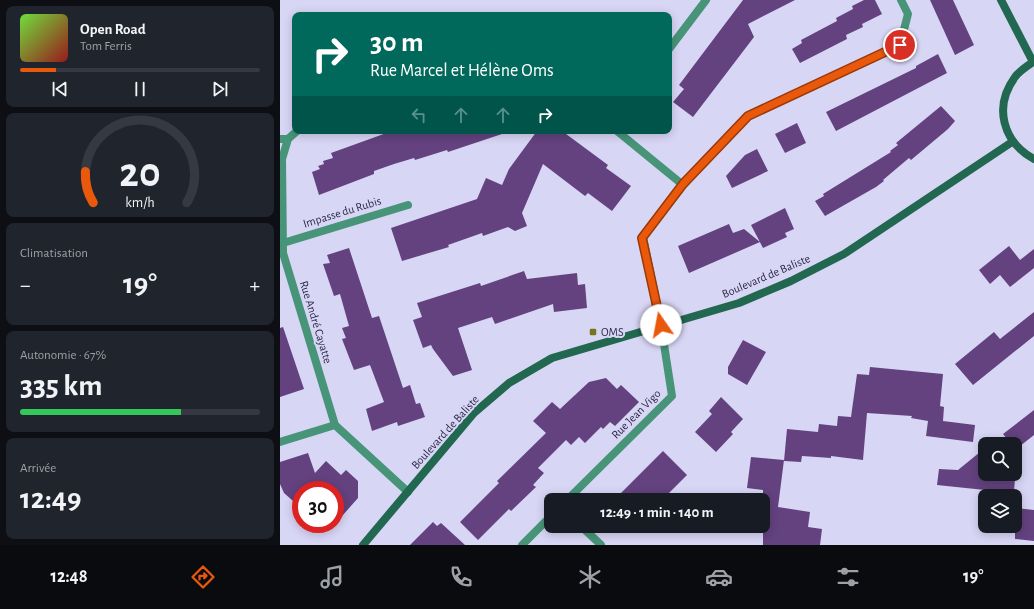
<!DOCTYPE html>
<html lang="fr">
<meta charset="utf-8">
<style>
body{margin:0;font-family:"Alegreya Sans",sans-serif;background:#20242c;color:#f1f3f6;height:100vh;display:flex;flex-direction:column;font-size:15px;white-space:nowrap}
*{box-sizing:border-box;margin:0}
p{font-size:13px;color:#9ea1a6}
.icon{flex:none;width:22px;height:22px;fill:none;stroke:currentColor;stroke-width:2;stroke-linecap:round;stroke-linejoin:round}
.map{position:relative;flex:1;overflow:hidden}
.sheet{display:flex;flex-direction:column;gap:6px;padding:6px;background:#0d0f14;width:280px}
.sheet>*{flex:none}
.top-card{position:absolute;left:12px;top:12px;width:380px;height:122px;border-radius:8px;box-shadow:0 2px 10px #0003;background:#00695c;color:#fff;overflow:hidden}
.buttons{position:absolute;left:698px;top:437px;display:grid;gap:8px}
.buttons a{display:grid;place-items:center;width:44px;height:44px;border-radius:8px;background:#171b24;box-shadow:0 2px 10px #0003;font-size:20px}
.speed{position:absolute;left:12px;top:481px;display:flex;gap:8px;font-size:20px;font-weight:700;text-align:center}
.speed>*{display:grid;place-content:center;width:52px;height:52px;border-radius:50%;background:#171b24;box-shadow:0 2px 10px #0003;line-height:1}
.speed .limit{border:6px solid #d22;background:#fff;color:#111}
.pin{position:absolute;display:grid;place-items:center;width:34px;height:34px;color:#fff;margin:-17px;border:2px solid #fff;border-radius:50%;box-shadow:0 1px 4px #0007}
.me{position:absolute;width:44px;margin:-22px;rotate:348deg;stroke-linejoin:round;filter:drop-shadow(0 0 3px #0008)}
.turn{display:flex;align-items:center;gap:14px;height:84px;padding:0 12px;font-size:18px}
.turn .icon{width:52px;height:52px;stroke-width:2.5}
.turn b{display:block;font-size:28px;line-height:34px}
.lanes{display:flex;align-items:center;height:38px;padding:0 12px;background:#0003;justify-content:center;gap:20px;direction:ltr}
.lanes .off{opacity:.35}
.big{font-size:30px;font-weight:700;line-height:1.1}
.sheet .card{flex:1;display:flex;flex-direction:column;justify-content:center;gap:6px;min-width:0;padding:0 14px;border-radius:8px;background:#20242c}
.sheet .dial{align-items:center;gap:0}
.dial svg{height:104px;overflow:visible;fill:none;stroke:#363941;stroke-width:7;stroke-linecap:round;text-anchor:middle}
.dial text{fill:#f1f3f6;stroke:none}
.song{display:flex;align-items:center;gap:12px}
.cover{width:48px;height:48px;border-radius:6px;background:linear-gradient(135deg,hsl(100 70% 55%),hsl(0 70% 35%))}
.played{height:4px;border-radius:2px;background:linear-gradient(90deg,#ea580c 15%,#363941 15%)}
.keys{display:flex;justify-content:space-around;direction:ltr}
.heat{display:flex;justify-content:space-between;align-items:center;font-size:22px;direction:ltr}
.charge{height:6px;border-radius:3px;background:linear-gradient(90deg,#34c759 67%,#363941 0)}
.trip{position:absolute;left:264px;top:493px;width:226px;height:40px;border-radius:8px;background:#171b24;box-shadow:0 2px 10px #0003;font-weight:700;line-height:40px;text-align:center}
.tab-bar{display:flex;height:64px;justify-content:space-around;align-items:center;background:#090b0e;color:#9ea1a6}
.tab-bar .icon{width:28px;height:28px}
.tab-bar .current{color:#ea580c}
.tab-bar b{font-size:18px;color:#f1f3f6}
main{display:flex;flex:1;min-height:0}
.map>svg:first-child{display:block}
.building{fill:#63427f}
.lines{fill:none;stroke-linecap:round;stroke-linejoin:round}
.street{stroke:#479479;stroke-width:8}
.secondary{stroke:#226851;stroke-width:8}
.route-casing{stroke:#983908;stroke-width:10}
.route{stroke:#ea580c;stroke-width:7}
.poi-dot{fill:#77751a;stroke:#d8d6f5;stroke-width:1.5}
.labels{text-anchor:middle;stroke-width:4;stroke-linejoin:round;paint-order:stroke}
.street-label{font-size:12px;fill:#2d2a47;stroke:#d8d6f5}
.poi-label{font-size:12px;fill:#2d2a47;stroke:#d8d6f5;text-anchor:start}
</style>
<main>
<section class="sheet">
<div class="card">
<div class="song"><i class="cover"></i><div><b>Open Road</b><p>Tom Ferris</p></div></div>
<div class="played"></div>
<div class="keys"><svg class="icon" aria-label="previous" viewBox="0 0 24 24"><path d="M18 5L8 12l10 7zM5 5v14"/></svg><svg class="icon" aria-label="pause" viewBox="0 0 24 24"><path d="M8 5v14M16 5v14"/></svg><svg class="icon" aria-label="next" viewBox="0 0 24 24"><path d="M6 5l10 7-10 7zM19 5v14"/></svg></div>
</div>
<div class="card dial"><svg viewBox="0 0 100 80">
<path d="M14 69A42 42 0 1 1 86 69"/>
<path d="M14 69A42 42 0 0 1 8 45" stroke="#ea580c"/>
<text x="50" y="56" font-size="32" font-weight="700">20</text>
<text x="50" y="72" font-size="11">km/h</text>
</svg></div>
<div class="card"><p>Climatisation</p>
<div class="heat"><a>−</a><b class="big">19°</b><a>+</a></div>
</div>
<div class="card"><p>Autonomie · 67%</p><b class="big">335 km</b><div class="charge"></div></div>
<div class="card"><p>Arrivée</p><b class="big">12:49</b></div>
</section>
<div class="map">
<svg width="754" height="545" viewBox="0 0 754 545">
<rect width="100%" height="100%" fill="#d8d6f5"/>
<!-- building -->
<path class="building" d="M463 0H515L468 24 474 37 413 117 393 102 404 89 399 85Z
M584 0H595L602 14 582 24 583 27 566 35 567 39 520 63 512 49 522 43 521 40 557 21 556 18 573 9 572 6Z
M650 0H673L694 45 675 55Z
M658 54 667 73 556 131 546 112 636 68V66Z
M661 106 675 121 668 129 631 160 629 158 603 180 604 181 596 187 545 216 535 201 544 196 543 194 611 152 610 151 618 145 616 143Z
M517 123 526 143 505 153 495 134Z
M112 131H221L222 134 168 152 167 150 135 160 134 158 114 164 94 171V174L39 195 32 172 40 169 38 166 44 164 43 161 53 158 51 153Z
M257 131H282L328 165 326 168 351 186 332 211 308 193 305 196 263 164 242 213 247 226 235 231 228 227 203 236 202 233 168 245 169 247 122 261 111 228 197 199 206 178 222 185 229 169Z
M477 149 488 171 452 188 446 176 465 155Z
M505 208 514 229 505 233 507 237 483 248 471 225Z
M449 224 453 233 464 229 480 242 409 273 398 246Z
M729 246 740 260 754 249V268L730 287 720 275 710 284 699 270Z
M69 248 92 318 99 316 123 388 130 385 136 404 140 403 145 417 118 426 117 422 92 431 86 409 104 402 90 365 74 370 62 339 66 338 62 328 69 326 60 294 54 296 43 264 50 263 47 255Z
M244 271 247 279 297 273 298 285 305 284 307 308 274 312 273 304 215 324 212 317 178 328 192 370 173 376 153 349 151 345 143 348 133 320 142 317 137 303 200 283 201 286Z
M754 312V336L693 385 675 364 714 332 720 339Z
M3 327 24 389 0 397V328Z
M463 340 486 352 467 385 448 374V367Z
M590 367 663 374 660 406 664 407 663 421 695 425 693 442 646 436 648 421 631 418 632 416 587 413 583 460 551 456V458L522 456 521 462 504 461 507 429 538 432 539 424 557 426 558 416 571 417 577 374 589 375Z
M326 378 337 389 341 385 359 402 335 426 330 422 323 429 321 427 305 443 299 437 291 445 286 440 258 468 264 473 253 485 256 487 231 511 229 509 198 540 180 522 219 483 217 481 266 433 253 421 272 402 280 409 309 382Z
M441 397 463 419 451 432 453 434 436 452 415 432 432 414 429 411Z
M754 410V435L735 450V444H731L723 434Z
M705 448 704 474 735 479 734 491 736 492 735 500V496H705L704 505 705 490 657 485 659 469 678 470Z
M383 451 407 475 382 500 376 494 370 500H334Z
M28 453 35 473 46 461 61 475 66 470 78 481V498L55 524V490H21V508L4 493 0 484V462Z
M471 457 504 460 498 507 530 512 528 527 542 529 540 545H483V490L467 488Z
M735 508 754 510V541L735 539Z
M153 522 157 526 161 523 185 545H130Z"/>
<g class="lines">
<!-- street -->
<path class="street" d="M389 49 426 0
M17 131 8 139 2 159 3 253 55 425 128 492
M337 131 403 185
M0 139H8
M3 243 128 205
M0 442 55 425
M287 500 392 396 381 325 363 237 403 185 468 116 620 45 628 14 621 0
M301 526 321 545
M242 545 271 516"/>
<!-- secondary -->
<path class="secondary" d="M721 0 753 62
M754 61C748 66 739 71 735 77 713 107 723 142 754 159
M83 545 194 413 229 383 272 358 459 303 511 281 564 254 732 142"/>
</g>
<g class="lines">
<!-- route casing -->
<g class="route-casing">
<path id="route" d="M381 325 362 238 403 184 468 116 620 45"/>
</g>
<!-- route -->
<use href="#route" class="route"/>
</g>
<!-- markers -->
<rect class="poi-dot" x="309" y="328" width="8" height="8" rx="2"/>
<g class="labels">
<!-- street labels -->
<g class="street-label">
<text transform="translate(62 212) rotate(-17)" y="4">Impasse du Rubis</text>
<text transform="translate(486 276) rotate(-23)" y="4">Boulevard de Baliste</text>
<text transform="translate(36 322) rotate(73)" y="4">Rue André Cayatte</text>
<text transform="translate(356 414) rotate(-45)" y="4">Rue Jean Vigo</text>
<text transform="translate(165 432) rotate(-48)" y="4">Boulevard de Baliste</text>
</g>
<!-- poi labels -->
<g class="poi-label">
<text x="321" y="336">OMS</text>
</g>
</g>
</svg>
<div class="buttons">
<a><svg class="icon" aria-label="search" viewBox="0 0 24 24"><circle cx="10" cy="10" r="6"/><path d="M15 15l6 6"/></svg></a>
<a><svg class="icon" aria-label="layers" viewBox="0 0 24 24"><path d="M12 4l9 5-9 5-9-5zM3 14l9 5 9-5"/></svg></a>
</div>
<div class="speed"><div class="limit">30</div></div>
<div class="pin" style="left:620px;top:45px;background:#d93025"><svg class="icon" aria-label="arrive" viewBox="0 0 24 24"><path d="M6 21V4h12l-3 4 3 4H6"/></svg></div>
<svg class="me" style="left:381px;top:325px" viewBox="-20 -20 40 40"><circle r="19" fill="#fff"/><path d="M0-13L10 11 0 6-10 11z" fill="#ea580c"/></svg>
<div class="trip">12:49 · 1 min · 140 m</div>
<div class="top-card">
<div class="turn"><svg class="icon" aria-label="right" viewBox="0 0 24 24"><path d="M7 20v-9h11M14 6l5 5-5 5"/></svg><div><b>30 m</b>Rue Marcel et Hélène Oms</div></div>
<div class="lanes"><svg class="icon off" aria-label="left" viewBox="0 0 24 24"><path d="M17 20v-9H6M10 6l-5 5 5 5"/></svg><svg class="icon off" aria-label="ahead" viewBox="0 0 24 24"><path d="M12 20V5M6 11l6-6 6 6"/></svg><svg class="icon off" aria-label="ahead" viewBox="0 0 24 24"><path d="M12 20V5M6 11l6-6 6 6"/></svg><svg class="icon" aria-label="right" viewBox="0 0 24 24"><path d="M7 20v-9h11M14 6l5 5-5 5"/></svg></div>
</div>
</div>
</main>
<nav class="tab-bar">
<b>12:48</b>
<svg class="icon current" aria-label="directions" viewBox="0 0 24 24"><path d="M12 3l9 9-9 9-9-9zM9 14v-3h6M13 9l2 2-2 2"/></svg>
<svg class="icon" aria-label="music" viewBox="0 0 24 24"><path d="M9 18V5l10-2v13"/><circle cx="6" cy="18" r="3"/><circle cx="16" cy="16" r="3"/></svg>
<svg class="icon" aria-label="phone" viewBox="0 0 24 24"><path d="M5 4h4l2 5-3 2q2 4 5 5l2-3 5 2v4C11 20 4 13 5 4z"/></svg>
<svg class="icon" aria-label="climate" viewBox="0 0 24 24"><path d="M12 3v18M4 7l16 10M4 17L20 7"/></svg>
<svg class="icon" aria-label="car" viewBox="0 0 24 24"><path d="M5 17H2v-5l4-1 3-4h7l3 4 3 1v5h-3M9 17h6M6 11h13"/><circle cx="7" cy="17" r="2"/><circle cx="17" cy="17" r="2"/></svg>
<svg class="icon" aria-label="filters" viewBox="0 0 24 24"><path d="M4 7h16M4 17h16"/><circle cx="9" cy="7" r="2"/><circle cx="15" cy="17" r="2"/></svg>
<b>19°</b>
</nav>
